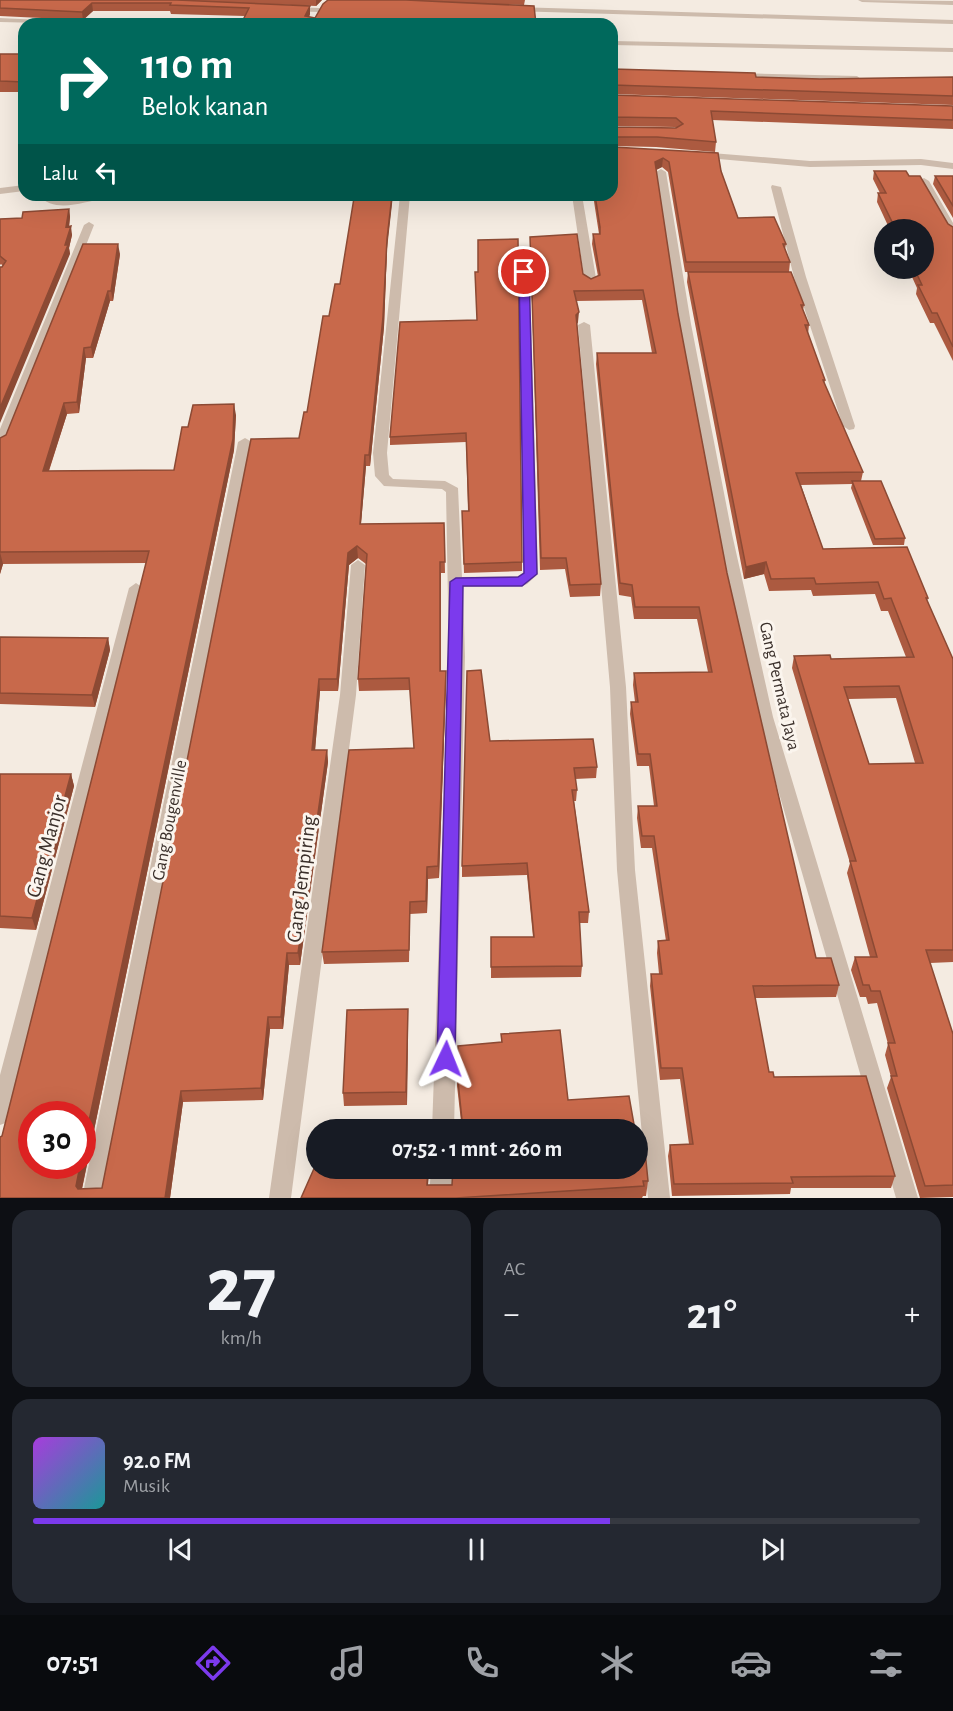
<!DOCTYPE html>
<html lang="id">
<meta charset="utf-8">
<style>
body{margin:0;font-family:"Alegreya Sans",sans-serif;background:#242831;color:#f1f3f6;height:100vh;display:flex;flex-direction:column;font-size:22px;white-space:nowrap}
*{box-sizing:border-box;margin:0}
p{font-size:20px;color:#9ea1a6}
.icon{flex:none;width:33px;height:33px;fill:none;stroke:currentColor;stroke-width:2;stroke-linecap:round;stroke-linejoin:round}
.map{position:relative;height:1198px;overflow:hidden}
.drawer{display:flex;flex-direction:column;gap:12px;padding:12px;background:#0d0f14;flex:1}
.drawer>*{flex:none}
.top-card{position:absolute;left:18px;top:18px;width:600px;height:183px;border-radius:18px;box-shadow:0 6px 24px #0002;background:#00695c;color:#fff;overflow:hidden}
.tools{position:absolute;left:874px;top:219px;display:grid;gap:12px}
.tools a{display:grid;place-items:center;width:60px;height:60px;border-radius:50%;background:#171b24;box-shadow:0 6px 24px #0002;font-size:30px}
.speed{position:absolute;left:18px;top:1101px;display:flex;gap:12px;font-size:30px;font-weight:700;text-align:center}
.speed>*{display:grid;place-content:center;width:78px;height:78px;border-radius:50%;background:#171b24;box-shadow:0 6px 24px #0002;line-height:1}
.speed .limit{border:9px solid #d22;background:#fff;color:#111}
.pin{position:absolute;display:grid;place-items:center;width:51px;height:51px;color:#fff;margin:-26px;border:3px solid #fff;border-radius:50%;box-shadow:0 2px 6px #0007}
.me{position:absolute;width:66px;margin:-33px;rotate:2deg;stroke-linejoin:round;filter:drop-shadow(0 0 4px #0008)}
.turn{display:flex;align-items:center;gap:21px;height:126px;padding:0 24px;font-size:27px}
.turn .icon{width:78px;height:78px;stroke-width:2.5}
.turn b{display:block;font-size:42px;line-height:51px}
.then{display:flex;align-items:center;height:57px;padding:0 24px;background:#0003;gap:12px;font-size:22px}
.big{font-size:45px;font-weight:700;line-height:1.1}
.drawer .widget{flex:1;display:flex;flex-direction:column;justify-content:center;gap:9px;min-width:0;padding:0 21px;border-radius:18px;background:#242831}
.drawer .dial{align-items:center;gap:0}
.dial b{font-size:78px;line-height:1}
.song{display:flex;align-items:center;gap:18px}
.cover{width:72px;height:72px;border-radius:9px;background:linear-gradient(135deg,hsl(280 70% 55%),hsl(180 70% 35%))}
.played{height:6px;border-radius:3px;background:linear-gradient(90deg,#7c3aed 65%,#363941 65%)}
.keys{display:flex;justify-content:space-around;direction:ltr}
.heat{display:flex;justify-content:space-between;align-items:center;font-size:33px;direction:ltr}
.drawer .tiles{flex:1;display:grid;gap:12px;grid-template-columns:1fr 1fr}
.widget:last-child{grid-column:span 2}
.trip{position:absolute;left:306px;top:1119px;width:342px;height:60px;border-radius:30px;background:#171b24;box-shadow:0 6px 24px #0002;font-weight:700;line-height:60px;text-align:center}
.tab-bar{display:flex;height:96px;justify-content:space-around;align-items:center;background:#090b0e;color:#9ea1a6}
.tab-bar .icon{width:42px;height:42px}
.tab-bar .current{color:#7c3aed}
.tab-bar b{font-size:27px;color:#f1f3f6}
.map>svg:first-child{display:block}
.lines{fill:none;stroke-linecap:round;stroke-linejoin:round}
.minor{fill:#cdbbac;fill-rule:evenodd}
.wall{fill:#ac5a40;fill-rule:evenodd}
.shaded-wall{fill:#8c4a34}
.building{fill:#c8694b;stroke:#8c4a34;stroke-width:1.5;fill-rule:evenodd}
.route{fill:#7c3aed;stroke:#51269a;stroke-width:1.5}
.labels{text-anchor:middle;stroke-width:6;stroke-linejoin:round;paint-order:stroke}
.street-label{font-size:18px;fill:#3b302b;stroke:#fbf5ee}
.near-street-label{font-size:21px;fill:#3b302b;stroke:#fbf5ee}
</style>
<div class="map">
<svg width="953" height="1198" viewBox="0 0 953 1198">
<rect width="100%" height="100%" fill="#f4ebe1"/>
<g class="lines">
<!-- minor -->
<path class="minor" d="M858 0 953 1V5L862 2Z
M290 7 319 8 323 10 319 12 287 11V7Z
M515 7 953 20V24L512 11 511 9Z
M0 18 81 22 85 24 0 22Z
M612 41 953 48V52L612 45Z
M737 73 857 76 861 79 857 82 734 78V74Z
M699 152 810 161 921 159 953 163V169L921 165 810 167 696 157V153Z
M661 169 666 172 691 324 732 534 773 717 918 1198H896L757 717 718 534 679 324 656 172Z
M924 178 929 181 953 223V235L948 232 919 181Z
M24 185V191L0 194V188Z
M772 185 781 187 806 277 855 426 854 429 849 430 843 426 794 277 771 187Z
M38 195H49L57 200 87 195H110L105 198C83 202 55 214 38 195Z
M400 195H410L387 453 389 475 393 479 445 481 458 488 462 577 518 576 524 572 519 249 524 246 529 249 538 574 527 584 522 586 463 587 465 657 454 1130H432L449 657 446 492 442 489 384 486 375 476 373 453Z
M572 195H582L597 284 591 287 585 284Z
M89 222 94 225 7 445 0 449V429L84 225Z
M584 322 590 325 626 687 635 870 670 1198H648L617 870 610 687 578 325Z
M245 438 252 442 104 1198H82L238 442Z
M358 560 365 565 356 695 291 1198H269L340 695 351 565Z
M136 583 143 588 11 1115 8 1122 0 1125V1075L129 588Z
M431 1168H453L451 1198H429Z"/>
</g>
<!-- wall -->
<path class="wall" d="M0 0H322L316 6 267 4 310 14 309 17 315 18 328 0H525L524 5 460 3 536 24H241L245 16 171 14 170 11H93L83 20 0 16Z
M0 54H24V92H0Z
M612 69 756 77 820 79 953 77V105L612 94Z
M612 95 953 106V129L712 120 716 142 715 152 656 147 612 146 613 147 718 153 721 171 738 218 786 244 785 249 790 262 789 272 804 305 803 310 809 325 808 334 825 380 824 384 863 472 861 481 905 538 904 545H873L851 488 852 484 801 485 823 549 928 598 927 601 953 659V962L930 963 953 1034V1197L920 1198 887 1088 891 1077 885 1055 888 1044 877 1003 868 1004 866 997H860L851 970 855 957H870L847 873 850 863 792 668 794 656 831 659 906 657 888 611H881L875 594 813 596 811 590 769 591 764 574 744 579 687 282 688 272H685L668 172 662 167 656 170 678 314 727 573 816 958 839 985 836 997 755 998 769 1072 774 1077 895 1176 891 1188H791L790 1194 672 1196 668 1156 670 1145 689 1144 680 1079 660 1080 650 986 651 974H659L657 953 658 941H666L652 848H641L637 818 638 806H654L649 766H637L630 714 631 702H635L633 685 634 673 708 672 697 619H634L631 597 619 595 596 364 597 353H652L642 300 576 301 578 322 577 324 601 584 600 596 570 597 565 569 540 570 530 237 591 279 598 276 592 244 593 234H599L593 195H612ZM612 126 675 127 676 128 613 127ZM896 698 915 763 869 764 848 699Z
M874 171 909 176 948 224 953 227V361L934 323H930L916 294 917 288 908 268H924V230H890L877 202 878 193H880L873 179Z
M935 176H953V218L933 184Z
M357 198 387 249 384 327 370 466H366L361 524 444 523 445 573H441V671L446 683 439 878 428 879 427 913 410 914 409 962 324 964 322 952 414 748 410 690 359 691 358 679 366 564 358 558 349 565 338 691H320L315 750H327L328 762 300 965H289L283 1029H270L263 1100 183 1102 170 1198H0L2 1136 146 563 3 564 0 574V438L6 435 120 254 113 301H110L93 358H86L79 413 67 414 49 471 174 470 188 427 236 415 234 450 82 1189 102 1188 299 438 307 412 329 316 340 284Z
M69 209 70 217 69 227 72 235 69 248 70 254 2 267 3 266 1 264 0 265V219L22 218Z
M477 320 522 562V571L464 573 462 511H468L466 442 390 445V437Z
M0 637 108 638 110 650 95 707 0 704Z
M490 741 597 767 596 778 575 779 577 790 576 801H574L589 912 588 923H579L582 966 581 977 491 978V937H533L527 875 462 877V866Z
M0 774H71L74 786 36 930 0 928Z
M408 1009V1022L407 1105 344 1106 343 1093Z
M501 1034 568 1100 635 1130H462L457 1086V1071L501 1042Z
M316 1168H429L428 1185 648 1181 646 1196H643L642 1198H301Z"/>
<!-- shaded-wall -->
<path class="shaded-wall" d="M316 0H322L316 6Z
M92 3 93 11 83 20 82 12Z
M310 6V14L306 24 305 16Z
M663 158 662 167 654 171 655 162Z
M392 195H393L387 249 384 327 370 466 369 455 387 239Z
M69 209 70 217 68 235 66 227Z
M71 226 72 235 69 248 70 254 0 423V408L65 245Z
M118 244 120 254 113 301 111 291Z
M108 291 110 301 93 358 91 347Z
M579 312 578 322 576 325V315Z
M84 348 86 358 79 413 77 402Z
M64 403 67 414 45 482 43 471Z
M234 404 236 415 234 450 80 1198 76 1186 80 1166H82V1154Z
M365 455 366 466 360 535V524Z
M357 546 358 558 349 565 338 691 337 679 348 553Z
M0 552 3 564 0 574Z
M766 562 764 574 744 579 746 567Z
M108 638 110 650 95 707 92 695Z
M446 671V683L439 878 438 866Z
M319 679 320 691 314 763 312 750Z
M327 750 328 762 300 965 298 953Z
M71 774 74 786 36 930 32 918Z
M427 867 428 879 427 913 426 901Z
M287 953 289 965 283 1029 281 1017Z
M408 1009V1022L407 1105 406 1092Z
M268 1017 270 1029 263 1100 261 1088Z
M181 1091 183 1102 170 1198H165Z
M428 1168H429L427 1198V1185Z"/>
<!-- building -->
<path class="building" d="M0 0H177L310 6 305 16 315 18 323 4 328 0H406L534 6 536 24H405L406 21H331L330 24H241L249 8 170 5 171 3H92L82 12 0 8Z
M0 54H24V82L0 81Z
M612 69 755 73 756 77 820 79 953 77V96L613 85 612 88Z
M612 95 953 106V120L711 111 716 142 657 137H612V125L613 127 676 128 683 124 676 118 612 117Z
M612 145 613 147 718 153 721 171 738 218 774 217 786 244H783L790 262H686L669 162 663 158 655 162 678 314 727 573 816 958H831L839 985 753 986 769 1072H773L774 1077 866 1076 895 1176 791 1177 793 1183 674 1184 670 1145 693 1144 682 1068H661L651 974H662L658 941 669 940 654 836H642L638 806H657L650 754H638L631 702H638L634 673 712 672 699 607H635L632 585 620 583 597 353H656L643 290 574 291 579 312 576 315 601 584 570 585 566 558H541L530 237 577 234 583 274 591 279 600 275 593 234H600V227L595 195H612Z
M874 171H906L909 176H920L948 224 953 227V347L937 313H932L918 285H922L914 268H924V230H896L878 193H886Z
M935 176H953V206Z
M357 195H392L387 239 383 317 369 455H365L360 524 444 523 445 562H440V671H446L438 866 427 867 426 901 410 902 409 950 322 952 349 750 414 748 409 678 358 679 367 554 357 546 348 553 337 679H319L312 750H327L298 953H287L281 1017H268L261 1088 181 1091 165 1198H0V1137L2 1136 149 551 0 552V438L6 435 83 244H118L111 291H108L91 347 84 348 77 402 64 403 43 471 174 470 182 427H188L193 405 234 404 233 439 82 1154V1114H32V1166H80L76 1186 78 1189 102 1188 251 439 299 438 304 412H307L323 316H329L335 284H340L354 198H357Z
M69 209 66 227 71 226 65 245H68L0 408V267H2L6 261 0 256V219L22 218 23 212Z
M518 239 522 562 464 564 462 511H469L466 433 390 437 400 322 477 320 475 272H478V240Z
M688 272H791L804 305H801L809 325H805L825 380H823L863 472 796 473 823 549 907 547 928 598H926L953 659V950H926L953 1034V1185L925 1186 891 1076H897L888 1043H895L880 991H871L869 985H863L855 957H877L850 861H856L794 656 830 655 831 659 914 657 891 598 884 599 878 582 816 584 814 578 771 579 766 562 746 567ZM899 686 923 763 869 764 844 687Z
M852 481H881L905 538 875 539Z
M0 637 108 638 92 695 0 693Z
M481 670 490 741 593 739 597 767 574 768 577 790H572L589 912H579L582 966 491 967V937H534L527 863 462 866 467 671Z
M0 774H71L32 918 0 916Z
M408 1009 406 1092 343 1093 347 1010Z
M560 1030 568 1100 629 1096 635 1130H463L457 1071 458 1046 502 1042 501 1034Z
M644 1141 648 1181H643L644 1186 456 1198H301L316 1164V1168H428L427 1185H452L453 1168H638V1142Z"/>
<!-- route -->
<path class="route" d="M524 269 529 272 537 574 522 586H463L455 1059 453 1065 446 1068 439 1065 437 1059 450 582 456 578 518 577 524 573 519 272Z"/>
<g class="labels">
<!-- street labels -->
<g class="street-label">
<text transform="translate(780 686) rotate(77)" y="6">Gang Permata Jaya</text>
<text transform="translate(169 820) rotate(-79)" y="6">Gang Bougenville</text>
</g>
<!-- near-street labels -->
<g class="near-street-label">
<text transform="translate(46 846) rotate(-75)" y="7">Gang Manjor</text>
<text transform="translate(301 879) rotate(-83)" y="7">Gang Jempiring</text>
</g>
</g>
</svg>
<div class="tools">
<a><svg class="icon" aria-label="sound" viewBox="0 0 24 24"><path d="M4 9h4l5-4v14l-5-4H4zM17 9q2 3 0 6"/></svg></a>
</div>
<div class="speed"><div class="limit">30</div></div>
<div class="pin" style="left:524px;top:272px;background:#d93025"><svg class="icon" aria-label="arrive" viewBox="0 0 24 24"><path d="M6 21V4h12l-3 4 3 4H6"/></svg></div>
<svg class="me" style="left:446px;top:1059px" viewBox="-20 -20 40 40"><path d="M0-17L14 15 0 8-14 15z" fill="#7c3aed" stroke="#fff" stroke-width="4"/></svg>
<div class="trip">07:52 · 1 mnt · 260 m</div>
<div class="top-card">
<div class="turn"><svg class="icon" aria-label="right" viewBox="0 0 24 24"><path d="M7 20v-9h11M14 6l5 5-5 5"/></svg><div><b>110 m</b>Belok kanan</div></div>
<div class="then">Lalu<svg class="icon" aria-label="left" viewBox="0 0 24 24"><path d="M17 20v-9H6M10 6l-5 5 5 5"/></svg></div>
</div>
</div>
<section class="drawer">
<div class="tiles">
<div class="widget dial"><b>27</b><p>km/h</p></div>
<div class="widget"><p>AC</p>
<div class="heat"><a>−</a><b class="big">21°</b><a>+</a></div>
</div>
<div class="widget">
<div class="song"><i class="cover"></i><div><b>92.0 FM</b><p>Musik</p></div></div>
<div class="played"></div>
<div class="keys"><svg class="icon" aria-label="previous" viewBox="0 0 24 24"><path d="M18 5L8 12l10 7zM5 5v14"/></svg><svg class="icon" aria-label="pause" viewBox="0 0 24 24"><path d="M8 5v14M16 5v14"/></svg><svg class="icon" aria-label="next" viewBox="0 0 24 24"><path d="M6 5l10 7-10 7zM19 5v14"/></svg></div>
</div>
</div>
</section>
<nav class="tab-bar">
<b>07:51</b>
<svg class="icon current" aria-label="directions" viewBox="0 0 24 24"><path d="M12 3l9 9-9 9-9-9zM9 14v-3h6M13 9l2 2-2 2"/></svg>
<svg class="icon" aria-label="music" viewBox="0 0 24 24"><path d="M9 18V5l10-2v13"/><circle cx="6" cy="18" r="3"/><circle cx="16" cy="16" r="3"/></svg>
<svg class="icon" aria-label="phone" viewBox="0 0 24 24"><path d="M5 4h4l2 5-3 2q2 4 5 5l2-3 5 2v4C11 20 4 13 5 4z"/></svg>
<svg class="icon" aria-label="climate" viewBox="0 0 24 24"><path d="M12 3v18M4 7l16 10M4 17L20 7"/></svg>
<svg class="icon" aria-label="car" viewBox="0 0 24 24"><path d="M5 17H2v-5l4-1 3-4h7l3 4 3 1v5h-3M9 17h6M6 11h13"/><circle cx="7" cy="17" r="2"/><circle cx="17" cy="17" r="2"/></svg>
<svg class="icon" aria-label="filters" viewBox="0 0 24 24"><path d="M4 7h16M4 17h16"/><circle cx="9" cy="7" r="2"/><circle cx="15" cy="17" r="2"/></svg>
</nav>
